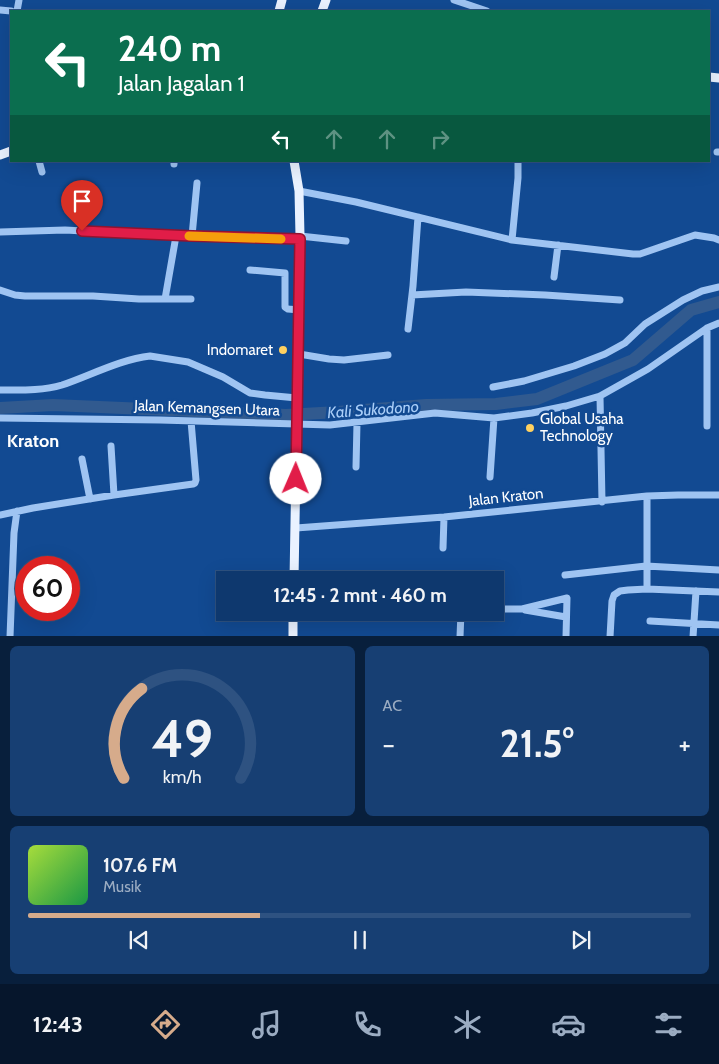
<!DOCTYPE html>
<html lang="id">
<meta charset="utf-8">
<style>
body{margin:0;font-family:Cabin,sans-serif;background:#173f73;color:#f1f3f6;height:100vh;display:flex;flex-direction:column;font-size:19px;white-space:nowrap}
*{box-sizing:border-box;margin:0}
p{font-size:16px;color:#9bacc2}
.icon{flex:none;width:28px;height:28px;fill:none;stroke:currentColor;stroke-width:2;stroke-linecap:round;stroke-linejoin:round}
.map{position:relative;height:636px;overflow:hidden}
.side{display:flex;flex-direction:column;gap:10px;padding:10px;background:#081f3c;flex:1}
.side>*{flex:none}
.hud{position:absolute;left:10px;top:10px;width:700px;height:152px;border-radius:0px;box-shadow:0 5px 20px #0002,0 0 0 1px #2e5281;background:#0b6e4f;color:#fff;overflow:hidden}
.speed{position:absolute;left:15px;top:556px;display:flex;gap:10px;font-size:25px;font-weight:700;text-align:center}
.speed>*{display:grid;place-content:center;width:65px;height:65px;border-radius:50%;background:#0e386e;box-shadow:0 5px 20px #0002,0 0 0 1px #2e5281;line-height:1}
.speed .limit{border:8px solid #d22;background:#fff;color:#111}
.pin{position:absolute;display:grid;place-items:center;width:42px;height:42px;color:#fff;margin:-51px -21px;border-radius:50% 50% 50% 0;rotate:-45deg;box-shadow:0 0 5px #0007}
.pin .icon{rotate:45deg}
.me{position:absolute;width:55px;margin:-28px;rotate:1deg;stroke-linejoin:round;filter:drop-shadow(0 0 4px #0008)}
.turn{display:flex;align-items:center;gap:18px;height:105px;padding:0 25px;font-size:22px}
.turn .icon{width:65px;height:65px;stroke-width:2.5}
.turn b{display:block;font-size:35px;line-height:42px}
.lanes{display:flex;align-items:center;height:48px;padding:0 25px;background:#0003;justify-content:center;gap:25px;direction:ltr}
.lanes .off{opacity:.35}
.big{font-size:38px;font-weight:800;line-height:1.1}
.side .widget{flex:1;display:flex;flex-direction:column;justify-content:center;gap:8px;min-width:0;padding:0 18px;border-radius:8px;background:#173f73}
.side .dial{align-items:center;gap:0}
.dial svg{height:130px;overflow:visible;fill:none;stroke:#2e5281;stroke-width:7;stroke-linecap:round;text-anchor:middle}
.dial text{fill:#f1f3f6;stroke:none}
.song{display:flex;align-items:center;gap:15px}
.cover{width:60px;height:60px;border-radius:8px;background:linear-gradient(135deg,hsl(80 70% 55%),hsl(140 70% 35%))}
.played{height:5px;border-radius:2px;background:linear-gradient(90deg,#d6ab8b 35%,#2e5281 35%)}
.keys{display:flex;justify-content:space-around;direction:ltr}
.heat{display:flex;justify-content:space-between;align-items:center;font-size:28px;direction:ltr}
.side .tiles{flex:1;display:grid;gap:10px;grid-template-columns:1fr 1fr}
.widget:last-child{grid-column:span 2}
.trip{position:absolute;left:216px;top:571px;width:288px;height:50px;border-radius:0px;background:#0e386e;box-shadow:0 5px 20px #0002,0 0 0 1px #2e5281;font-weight:800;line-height:50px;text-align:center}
.tab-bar{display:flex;height:80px;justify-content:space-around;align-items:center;background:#06162c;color:#9bacc2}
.tab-bar .icon{width:35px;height:35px}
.tab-bar .current{color:#d6ab8b}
.tab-bar b{font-size:22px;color:#f1f3f6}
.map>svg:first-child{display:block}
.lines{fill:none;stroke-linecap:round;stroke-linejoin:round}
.river{stroke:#315a8f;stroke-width:12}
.minor{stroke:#9fc4f2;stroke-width:7}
.major{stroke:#eaf2ff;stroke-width:9}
.route-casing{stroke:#92132f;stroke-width:12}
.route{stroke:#e11d48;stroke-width:9}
.slow{stroke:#f59e0b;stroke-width:9}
.poi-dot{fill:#ffd160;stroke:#124a92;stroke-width:2}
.labels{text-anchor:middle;stroke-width:5;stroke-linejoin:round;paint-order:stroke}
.poi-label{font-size:15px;fill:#fff;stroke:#124a92;text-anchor:end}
.street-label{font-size:15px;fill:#fff;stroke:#124a92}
.water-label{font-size:16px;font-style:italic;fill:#abcff9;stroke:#124a92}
.quarter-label{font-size:18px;font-weight:bold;fill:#fff;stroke:#124a92}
</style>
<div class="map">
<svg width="719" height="637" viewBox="0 0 719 637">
<rect width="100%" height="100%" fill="#124a92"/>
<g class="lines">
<!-- river -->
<path class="river" d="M0 408 53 405 286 415 338 412 426 405 496 404 537 399 633 360 691 310 719 302"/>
<!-- minor -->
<path class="minor" d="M454 0 487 11
M0 10 11 11
M17 11 19 0
M717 152H719
M39 161 42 172
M174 164V161
M299 191 356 202 512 240 633 254H640L695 235 714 238 719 240
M0 232 65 230 176 236 300 239
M192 236 197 183
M300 236 346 241
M512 240 518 178V161
M250 270 285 273V307L288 309 299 310
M554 277 558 245
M0 290 15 295 25 296H93L139 299H191
M412 295 466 292 545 295 620 300
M165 299 176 236
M707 328V426
M408 329 413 286 418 217
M299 354 329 359 344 360 388 355
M493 387 524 381 574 366 605 354 625 343 645 324 683 300 702 291 719 287
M0 390C20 390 42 391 62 385 89 376 121 359 150 356L188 362 223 377 250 393 265 395 297 398
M600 396 602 502
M0 418 160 420 330 425 435 413 494 418 532 413 566 406 600 396 648 369 707 328 719 323
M111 446 114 495
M82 459 90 499
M356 467 357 423
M490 477 494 418
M0 515 33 508 114 495 193 484 195 483 196 480 191 421
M296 528 444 517 647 496 678 495H719
M443 548 444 517
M565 575 646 566 719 570
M647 589V496
M495 609H522L567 598 566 637
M525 610 566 617
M650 621 719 625
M10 637 14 533 17 511
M460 637 461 612
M610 637 612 601 614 595 620 591 628 590 647 589 719 592
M693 637 696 591"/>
<!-- major -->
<path class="major" d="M279 11 282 0
M322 11 326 0
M709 77 719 78
M0 155 11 151
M294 161 299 191 300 236 294 580
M293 637V612"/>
</g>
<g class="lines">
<!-- route casing -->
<g class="route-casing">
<path id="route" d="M82 231 192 236 300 239 296 479"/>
</g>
<!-- route -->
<use href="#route" class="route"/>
<!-- slow -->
<path class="slow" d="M189 236 281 239"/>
</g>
<!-- markers -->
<g class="poi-dot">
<circle cx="283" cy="350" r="5"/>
<circle cx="530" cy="428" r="5"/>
</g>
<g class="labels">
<!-- poi labels -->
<g class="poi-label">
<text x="273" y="355">Indomaret</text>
<text x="540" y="424" text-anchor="start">Global Usaha<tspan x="540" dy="17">Technology</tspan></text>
</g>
<!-- street labels -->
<g class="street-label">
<text transform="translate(207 408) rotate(2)" y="5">Jalan Kemangsen Utara</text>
<text transform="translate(506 497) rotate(-6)" y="5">Jalan Kraton</text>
</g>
<!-- water labels -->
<g class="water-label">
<text transform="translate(373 409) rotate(-4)" y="6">Kali Sukodono</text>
</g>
<!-- quarter labels -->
<g class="quarter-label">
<text x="33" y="447">Kraton</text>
</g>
</g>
</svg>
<div class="speed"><div class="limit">60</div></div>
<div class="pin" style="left:82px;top:231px;background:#d93025"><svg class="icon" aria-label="arrive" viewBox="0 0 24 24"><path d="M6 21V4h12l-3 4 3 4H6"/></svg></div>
<svg class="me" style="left:296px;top:479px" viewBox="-20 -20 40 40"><circle r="19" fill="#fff"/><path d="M0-13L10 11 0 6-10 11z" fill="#e11d48"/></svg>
<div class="trip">12:45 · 2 mnt · 460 m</div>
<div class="hud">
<div class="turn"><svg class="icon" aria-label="left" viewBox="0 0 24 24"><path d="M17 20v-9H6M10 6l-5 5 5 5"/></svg><div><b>240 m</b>Jalan Jagalan 1</div></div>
<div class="lanes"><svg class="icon" aria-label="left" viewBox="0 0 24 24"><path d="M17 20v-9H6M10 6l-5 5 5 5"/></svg><svg class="icon off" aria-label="ahead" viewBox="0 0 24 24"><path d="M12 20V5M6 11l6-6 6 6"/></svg><svg class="icon off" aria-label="ahead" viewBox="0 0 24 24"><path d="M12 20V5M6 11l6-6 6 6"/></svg><svg class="icon off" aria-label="right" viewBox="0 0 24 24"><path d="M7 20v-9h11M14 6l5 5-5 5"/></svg></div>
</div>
</div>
<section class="side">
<div class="tiles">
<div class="widget dial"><svg viewBox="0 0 100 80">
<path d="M14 69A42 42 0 1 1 86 69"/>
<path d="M14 69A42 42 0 0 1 25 14" stroke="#d6ab8b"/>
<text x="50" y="56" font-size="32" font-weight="700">49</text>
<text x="50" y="72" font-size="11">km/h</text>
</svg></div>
<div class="widget"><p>AC</p>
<div class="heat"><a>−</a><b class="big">21.5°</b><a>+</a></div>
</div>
<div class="widget">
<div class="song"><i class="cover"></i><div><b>107.6 FM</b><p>Musik</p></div></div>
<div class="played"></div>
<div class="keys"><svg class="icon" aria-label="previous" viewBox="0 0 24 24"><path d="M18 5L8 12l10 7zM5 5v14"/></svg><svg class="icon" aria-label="pause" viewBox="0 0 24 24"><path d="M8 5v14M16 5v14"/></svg><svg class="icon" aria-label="next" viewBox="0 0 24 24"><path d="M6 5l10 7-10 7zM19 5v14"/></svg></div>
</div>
</div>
</section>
<nav class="tab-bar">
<b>12:43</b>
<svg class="icon current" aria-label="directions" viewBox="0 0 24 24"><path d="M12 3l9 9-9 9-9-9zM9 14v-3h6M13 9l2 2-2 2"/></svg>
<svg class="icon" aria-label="music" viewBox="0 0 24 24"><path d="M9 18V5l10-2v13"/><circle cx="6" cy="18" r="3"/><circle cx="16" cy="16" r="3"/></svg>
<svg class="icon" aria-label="phone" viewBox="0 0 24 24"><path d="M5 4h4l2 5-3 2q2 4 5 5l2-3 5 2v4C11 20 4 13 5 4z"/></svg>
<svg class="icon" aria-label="climate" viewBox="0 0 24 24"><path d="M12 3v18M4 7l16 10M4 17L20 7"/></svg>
<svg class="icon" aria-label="car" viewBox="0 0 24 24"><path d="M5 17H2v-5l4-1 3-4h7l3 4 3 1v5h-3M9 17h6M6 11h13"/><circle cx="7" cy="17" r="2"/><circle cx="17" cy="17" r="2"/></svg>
<svg class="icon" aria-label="filters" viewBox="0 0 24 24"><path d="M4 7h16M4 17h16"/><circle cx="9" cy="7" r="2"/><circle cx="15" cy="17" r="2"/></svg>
</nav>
